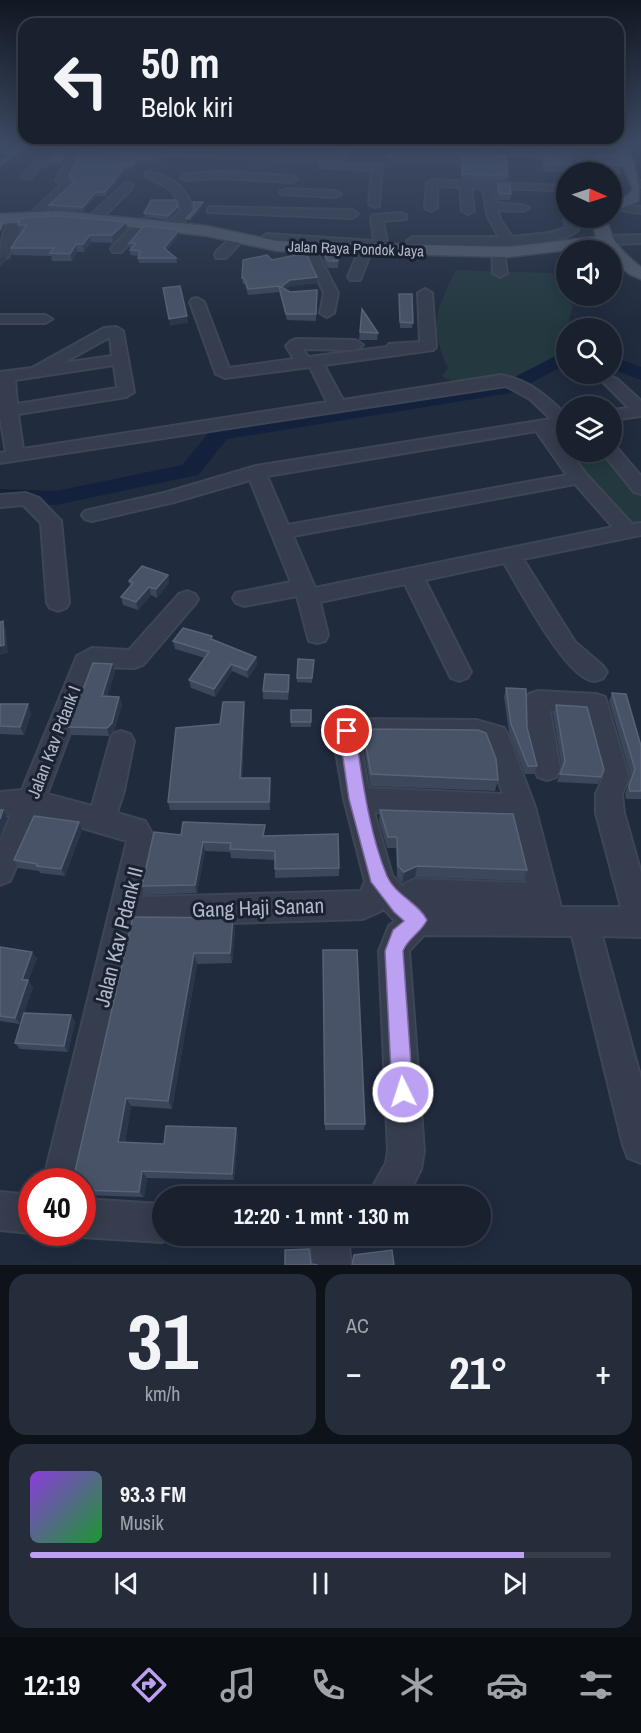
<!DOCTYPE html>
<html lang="id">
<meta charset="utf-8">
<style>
body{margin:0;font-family:"Archivo Narrow",sans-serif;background:#262d3a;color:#f1f3f6;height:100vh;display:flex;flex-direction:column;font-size:22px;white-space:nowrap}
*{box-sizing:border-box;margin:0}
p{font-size:20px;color:#9fa3aa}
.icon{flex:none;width:33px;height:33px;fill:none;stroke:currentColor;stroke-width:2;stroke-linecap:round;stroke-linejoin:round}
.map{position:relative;height:1265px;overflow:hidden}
.details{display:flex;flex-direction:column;gap:9px;padding:9px;background:#0e1219;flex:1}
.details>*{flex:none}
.hud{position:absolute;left:18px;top:18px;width:606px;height:126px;border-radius:18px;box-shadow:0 3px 15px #0003,0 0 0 2px #373e4a;background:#19202e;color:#f1f3f6;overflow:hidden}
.needle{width:39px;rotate:93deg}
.fabs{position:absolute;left:556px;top:162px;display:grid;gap:12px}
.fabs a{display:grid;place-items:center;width:66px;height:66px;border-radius:50%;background:#19202e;box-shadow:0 3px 15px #0003,0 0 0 2px #373e4a;font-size:30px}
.speed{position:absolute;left:18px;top:1168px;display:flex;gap:12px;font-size:30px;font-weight:700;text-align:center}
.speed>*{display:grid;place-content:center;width:78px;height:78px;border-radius:50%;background:#19202e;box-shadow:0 3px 15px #0003,0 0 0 2px #373e4a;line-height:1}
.speed .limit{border:9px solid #d22;background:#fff;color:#111}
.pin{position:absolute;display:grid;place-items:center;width:51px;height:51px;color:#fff;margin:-26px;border:3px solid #fff;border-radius:50%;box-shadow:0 2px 6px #0007}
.me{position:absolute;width:66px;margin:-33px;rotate:356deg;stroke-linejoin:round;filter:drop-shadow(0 0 4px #0008)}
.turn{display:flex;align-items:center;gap:21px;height:126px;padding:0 24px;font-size:27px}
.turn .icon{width:78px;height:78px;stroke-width:2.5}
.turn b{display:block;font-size:42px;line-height:51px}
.big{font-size:45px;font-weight:700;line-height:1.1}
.details .tile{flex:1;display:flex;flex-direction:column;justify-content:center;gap:9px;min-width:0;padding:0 21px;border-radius:18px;background:#262d3a}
.details .dial{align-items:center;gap:0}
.dial b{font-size:78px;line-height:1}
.song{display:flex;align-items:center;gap:18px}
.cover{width:72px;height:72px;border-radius:9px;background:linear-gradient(135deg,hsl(270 70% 55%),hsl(130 70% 35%))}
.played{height:6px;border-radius:3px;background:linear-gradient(90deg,#bca0f2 85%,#373e4a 85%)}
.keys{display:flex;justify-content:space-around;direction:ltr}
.heat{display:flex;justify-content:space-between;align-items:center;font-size:33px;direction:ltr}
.details .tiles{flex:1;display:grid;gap:9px;grid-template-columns:1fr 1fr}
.tile:last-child{grid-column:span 2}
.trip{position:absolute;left:152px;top:1186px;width:339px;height:60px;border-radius:30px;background:#19202e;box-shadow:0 3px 15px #0003,0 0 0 2px #373e4a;font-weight:700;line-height:60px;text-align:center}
.menu{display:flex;height:96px;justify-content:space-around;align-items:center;background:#0a0d12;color:#9fa3aa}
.menu .icon{width:42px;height:42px}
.menu .current{color:#bca0f2}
.menu b{font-size:27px;color:#f1f3f6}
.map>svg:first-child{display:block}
.green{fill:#23393f}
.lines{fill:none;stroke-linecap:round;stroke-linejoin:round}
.river{fill:#14213c;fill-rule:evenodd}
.minor-casing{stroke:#3e4656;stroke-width:4}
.major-casing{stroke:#3e4656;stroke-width:3}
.minor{fill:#353d4e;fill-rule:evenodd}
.major{fill:#535c6e;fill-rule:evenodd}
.wall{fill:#3c475c}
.shaded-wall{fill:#2c364b}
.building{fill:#485368;stroke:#596377;stroke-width:1.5}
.route{fill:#bca0f2;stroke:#7a689d;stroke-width:1.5}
.labels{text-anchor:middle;stroke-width:6;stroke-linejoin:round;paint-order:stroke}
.far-street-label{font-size:15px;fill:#b1b8c9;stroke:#1a2232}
.street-label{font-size:18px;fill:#b1b8c9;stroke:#1a2232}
.near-street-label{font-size:21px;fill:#b1b8c9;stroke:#1a2232}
</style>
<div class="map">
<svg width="641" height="1265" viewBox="0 0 641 1265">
<rect width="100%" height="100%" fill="#212b3e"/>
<!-- green -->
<path class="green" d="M456 270 551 273 567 277V296H575L568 325 569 328H567V356L526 383 498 375 456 383 442 376 448 368C428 324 436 311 456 270Z
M567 421V452H611L641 488V529L637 530 540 425Z"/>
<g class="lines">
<!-- river -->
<path class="river" d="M567 350V364L511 393 227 439 198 475 56 505 0 503V489L56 491 182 465 212 429 505 382Z
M612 356 641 367V380L612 369Z"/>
<!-- minor casing -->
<g class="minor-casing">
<path id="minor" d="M51 145H62L47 165 39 167 31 178H23L22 176C31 163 42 158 51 145Z
M76 145H86L67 180 73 184 37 219H29V215L61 185 56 181Z
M341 145H351L347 158 339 161 103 153 98 150 103 147 337 155Z
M486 145H496L498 158 492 160 393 159 388 156 393 153 488 154Z
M555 145H566L581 155 625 156 630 159 625 162C601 162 571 167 555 145Z
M0 159H7L8 161 0 166Z
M325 162 382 165 379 206 375 207 369 204 372 170 321 167 320 165Z
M150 172C173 178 188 188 193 212L175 229H167L165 226 181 211C177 190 165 185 146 177V173Z
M224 172 292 176 297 179 292 182 224 178 186 180 181 177 186 174Z
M432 180 565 186 567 205 563 204 556 190 494 188 496 203 523 205 529 208 523 211 497 210 501 221 512 237 549 233 566 228 564 218 567 215V218H576L578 230C556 251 453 245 421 245L423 251 421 254H413L407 241 413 237H499L487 215 483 188H471L474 211 468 214 462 211 460 187 437 186V208L431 211 425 208 427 183Z
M639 181H641V187L634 184Z
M128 183 132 184V188L99 221H91V215L124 184Z
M286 189 335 191 341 194 335 197 282 194 280 192Z
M617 204 641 207V213L613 209 612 206Z
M212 207 352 210 358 214 352 218 208 212V208Z
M402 213 406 215V219L383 221 387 242 369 257 360 280H350L348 277 357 255 365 248 313 245 338 293 334 313 327 317 320 313 324 293 302 246 303 244 267 242 261 238 267 234 374 241 371 218 373 215Z
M17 214 23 218 9 256 0 262C0 249 3 220 17 214Z
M143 219 147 220V226L121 252H113L111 249 113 246 139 220Z
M238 234 242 235 244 238 242 241 226 258H216L215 255 216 252 234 235Z
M641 235V243L606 244 600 240 606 236Z
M498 248 504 252 507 273 500 277 493 273 492 252Z
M425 289 432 293 436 347 433 350 324 365 343 400 501 375C529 380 547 396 567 416V426L552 429 586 474 632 524 641 523V535L523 559 575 642 603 666 607 672 603 678C602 679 596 681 594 681 566 679 519 587 504 563L425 580 471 672 467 678 459 681 451 678 405 584 320 602 328 635 325 641 317 643 309 641 297 596 244 606 236 603 233 598 236 593 291 582 250 480 174 502 92 521 85 519 82 515 85 511 164 493 256 466 551 419 530 399 506 386 0 463V453L6 452 0 417V372L32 368 104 328 116 327 123 331 134 392 126 397 18 414 23 449 327 402 310 367 225 378 216 374 190 302 192 299 197 298 204 302 229 368 294 359 286 346 291 341 296 339 355 340 363 345 355 350 303 349 308 357 387 347 389 344 420 342 418 293ZM110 337 112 356 63 363ZM114 365 117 388 17 404 15 380ZM536 431 567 475 288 525 267 476ZM575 484 613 527 315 588 293 536Z
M0 315H45L52 319 45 323H0Z
M611 377 617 379 641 401V416L612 420V410L629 408 603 382Z
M612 447 617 448 641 476V494L634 492 602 452H612Z
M26 493 39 498 61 521 69 603 66 608 58 611 50 608 47 603 41 523 23 505 0 507V495Z
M187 591 195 594 198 599 195 604 143 665 135 668 95 667 47 794 92 806 112 734 121 731 130 734 134 741 124 791 117 813 145 821 155 839 142 897 361 891 365 881 344 799 333 734C338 725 341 722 350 719L476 720 504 728 508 735 535 807 561 907H621L596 813V794L603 778 586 713 550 711 560 769 556 777 547 780 538 777C529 760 520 711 529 694L538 691 596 694 605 697 629 778 622 794 624 813 641 873V937L602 936 641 1079V1163L628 1158 623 1145 572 936 424 935 409 951 424 1151 421 1169 407 1197H367L386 1163 388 1151 379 951 389 926 395 921 383 908 381 911 363 919 136 926 79 1182H43L127 841 39 815 10 881 0 885V840L11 815 0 816V792L22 790 77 656 92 648 129 650 179 594ZM360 739 476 740 485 743 503 794 368 788ZM374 812 510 818 526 883 415 879 405 883 403 887 392 875Z
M0 1192 32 1195V1233L0 1230Z
M82 1199 162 1204V1236H175L162 1242 82 1237 73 1233H82Z
M310 1236H348L351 1265H313Z"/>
</g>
<!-- major casing -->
<g class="major-casing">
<path id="major" d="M614 145H627C634 161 641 184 638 201L612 213V202L628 195 633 189Z
M59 211 207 226 277 241 508 247 596 237 592 222 594 219 601 218C610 220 609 230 613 238 620 249 630 259 641 267V279L629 274 612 259V250H605L602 246 508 257 277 251 207 236 95 223 59 221 0 224V214Z"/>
</g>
<!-- minor -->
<use href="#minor" class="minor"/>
<!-- major -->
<use href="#major" class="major"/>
</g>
<!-- wall -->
<path class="wall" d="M61 145 63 164H50V160Z
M124 145H152V146Z
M524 145H554L572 164 570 172H544L541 160 510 157 511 148H529L530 147 528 146Z
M571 145H607V148L574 147Z
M97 148 102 152 161 161 135 164 132 169H127L106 196H97L84 211 50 209 49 205 73 183 70 179 69 175Z
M462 157 508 176 507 181 461 179Z
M593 162 623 166 620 175 612 174V172L591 171Z
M498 184 511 194 510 200H498L497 190Z
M178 206V210L168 220 145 217 144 213Z
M126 222 127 229 113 243 91 242 84 252H77L72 261H52L51 256 13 255 11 248 21 233H20L18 225Z
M179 235 167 250 176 258 177 263H139L138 258 139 256 130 255V250L131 248H130L129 243Z
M324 247 338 261V268H328L324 261Z
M272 260 317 277V283L290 286 285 289 290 292 317 290 316 321 287 320 279 292 248 295 245 284H243L242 278Z
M399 294 413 323 412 328H400Z
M362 309 378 333 377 340H359Z
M168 575 169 583 157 598 151 595 138 610 123 605 121 597 130 587 129 581Z
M213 640 256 657 257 665 248 678 232 671 215 697 191 688 189 680 205 658 175 649 173 641Z
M314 660 312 683 297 682V678Z
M112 664 115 672 107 696 119 697 122 705 114 731 109 736 72 735 69 727Z
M290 684 288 700 263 699V691Z
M506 688 537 766 534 774H525L509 732 504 697Z
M612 693 641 746V799H626L625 794 631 777 609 701Z
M0 704 31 713 24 735 0 734Z
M556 705 604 770 598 784 557 782 562 769 553 713Z
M245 710 242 778H270L271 786 270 810H170L168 802 220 724Z
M291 710H311V727H291Z
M363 729 498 780 495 791 370 786 363 741Z
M380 810 527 870 523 881 415 877 402 883 397 877 396 848H387L379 821Z
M82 830 65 876 40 873 39 871 18 868 14 860Z
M181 835 265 836 339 868V876L275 878V860L231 858 230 852 205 851 197 893 145 895 142 886Z
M133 917 233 918 235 930 232 963 197 964 172 1109 131 1106 125 1143 164 1144 238 1135 234 1180 147 1178 144 1197 82 1195V1182L74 1176Z
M0 947 37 958 28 981 33 987 20 1024 0 1021Z
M323 950 365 1124 364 1130H325Z
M75 1021 68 1052 20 1049 15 1043Z"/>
<!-- shaded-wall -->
<path class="shaded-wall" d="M28 145H35L0 170V165Z
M71 145H74L63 164 62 160Z
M0 153H6L7 157H0Z
M161 158V161L135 164 132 169V165L135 160Z
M126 165 127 169 106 196 105 192Z
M96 192 97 196 84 211 83 207Z
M203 202V205L190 222 189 219Z
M178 206V210L168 220V216Z
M126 222 127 229 113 243 112 235Z
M3 223 4 226 1 234 0 230Z
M179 230V235L165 253 164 248Z
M90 235 91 242 84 252 83 244Z
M76 244 77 252 72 261 70 254Z
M5 254 6 261 0 267V259Z
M317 277V283L290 286 281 293V287L290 280Z
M187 316 188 323 170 326 169 319Z
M168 575 169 583 157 598 156 589Z
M149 587 151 595 138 610 136 602Z
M3 621 6 630 8 653 0 655Z
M256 657 257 665 248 678 247 670Z
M112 664 115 672 105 704 102 696Z
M231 664 232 671 215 697 214 689Z
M289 675 290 684 288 700V692Z
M119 697 122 705 114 731 109 736 107 728Z
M244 702 245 710 241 785 240 778Z
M28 704 31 713 24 735 20 727Z
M270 778 271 786 270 810 269 802Z
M3 810 7 818 0 838V819Z
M79 822 82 830 65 876 61 869Z
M203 842 205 851 197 893 195 885Z
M417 866 415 877 402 883 404 872Z
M233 918 235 930 232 963 230 953Z
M32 952 37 958 28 981 33 987 20 1024 15 1018 22 980Z
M194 953 197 964 172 1109 168 1101Z
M71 1015 75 1021 68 1052 64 1046Z
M126 1098 131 1106 124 1149 118 1142Z
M236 1128 238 1135 234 1180 232 1174Z
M142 1171 147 1178 144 1197 139 1192Z"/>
<!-- building -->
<path class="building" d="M0 145H28L0 165V163L9 158 6 153H0Z
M61 145H71L62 160H50Z
M85 145H96V148L102 152 157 153 161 158 135 160 132 165H126L105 192H96L83 207 49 205 74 182 69 175Z
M532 145H554L566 148 572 164H546L543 152 511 148H529Z
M506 155 508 176 462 174V157H493Z
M598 155H617L623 166 593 162Z
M498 184H510L511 194 499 193Z
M151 200H176L178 206 168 216 144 213Z
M193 202H203L189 219 186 218 194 210Z
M57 216 126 222 112 235H90L83 244H76L70 254 50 253 54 248H11L27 225H18L21 218Z
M0 223H3L0 230Z
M144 226 179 230 164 248 176 258H138L140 251 130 250 136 243H129Z
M324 247 335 248 338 261H328L324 254Z
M306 253 317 277 290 280 281 287 290 292 317 290 316 314H286L279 286 248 289 244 278H242L243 260 267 255 272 260Z
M180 286 187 316 169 319 163 288Z
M399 294H412L413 323 400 322Z
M362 309 378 333 360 332Z
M142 566 168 575 156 589 149 587 136 602 121 597 133 583 129 581Z
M3 621 4 645 0 646V622Z
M183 628 212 636 211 639 256 657 247 670 231 664 214 689 189 680 209 652 173 641Z
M298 659 314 660 312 678H297Z
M93 663 112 664 102 696 119 697 112 723 107 728 69 727Z
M265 674 289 675 288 692 263 691Z
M506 688 526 689 527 728 537 766H528L511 724Z
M612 693 626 694 641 746V791H630L629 786 635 769Z
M223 702H244L240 778H270L269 802H168L176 728 220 724Z
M0 704H28L20 727 0 726Z
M556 705 587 707 604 770 601 777 560 774 565 761Z
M291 710H311V722H291Z
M363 729 478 730 486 733 496 759 498 780 371 774Z
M0 810H3L0 819Z
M380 810 513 814 527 870 417 866 404 872 398 866 397 837H388Z
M34 816 79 822 61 869 37 866V864L14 860Z
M183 822 265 825 263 836 338 834 339 868 275 869V851L230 849 231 843 203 842 195 885 142 886 154 832 181 835Z
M133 917 233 918 230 953H194L168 1101 126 1098 118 1142 164 1144 166 1126 236 1128 232 1174 142 1171 139 1192 82 1190V1182H68L69 1178 74 1176Z
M0 947 32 952 22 980H28L15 1018 0 1016Z
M323 950H357L365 1124H325Z
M24 1013 71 1015 64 1046 15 1043Z
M309 1249 311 1264 318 1265H285V1250Z
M392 1250 394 1265H352L354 1255Z"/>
<!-- sky -->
<linearGradient id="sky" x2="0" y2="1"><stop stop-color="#121822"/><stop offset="0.45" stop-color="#3d4a63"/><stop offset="1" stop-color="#3d4a63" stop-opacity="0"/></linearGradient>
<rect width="641" height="323" fill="url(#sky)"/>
<!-- route -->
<path class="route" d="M347 725 352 727 355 731C362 777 369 833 387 876 395 895 419 903 427 920 421 933 408 938 403 951L413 1092 410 1099 403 1102 395 1099 392 1092 385 951 393 930 404 921 394 912 371 882 349 799 339 731 342 727Z"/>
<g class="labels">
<!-- far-street labels -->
<g class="far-street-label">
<text transform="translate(356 249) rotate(2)" y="5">Jalan Raya Pondok Jaya</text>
</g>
<!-- street labels -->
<g class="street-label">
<text transform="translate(54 742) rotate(-69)" y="6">Jalan Kav Pdank I</text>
</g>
<!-- near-street labels -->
<g class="near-street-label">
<text transform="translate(258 908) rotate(-2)" y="7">Gang Haji Sanan</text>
<text transform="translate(119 937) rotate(-76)" y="7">Jalan Kav Pdank II</text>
</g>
</g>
</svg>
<div class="fabs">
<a><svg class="needle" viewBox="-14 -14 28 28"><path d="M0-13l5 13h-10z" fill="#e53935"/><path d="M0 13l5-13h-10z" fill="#9fa3aa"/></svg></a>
<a><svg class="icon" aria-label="sound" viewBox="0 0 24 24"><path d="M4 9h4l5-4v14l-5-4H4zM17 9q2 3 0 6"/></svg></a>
<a><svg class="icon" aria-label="search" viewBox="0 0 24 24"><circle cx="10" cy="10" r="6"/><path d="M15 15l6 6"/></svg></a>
<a><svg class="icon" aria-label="layers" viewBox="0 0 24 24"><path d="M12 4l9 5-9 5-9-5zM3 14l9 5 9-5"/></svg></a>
</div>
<div class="speed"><div class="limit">40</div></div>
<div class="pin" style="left:347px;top:731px;background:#d93025"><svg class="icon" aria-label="arrive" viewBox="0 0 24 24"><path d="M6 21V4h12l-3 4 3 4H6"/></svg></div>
<svg class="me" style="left:403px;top:1092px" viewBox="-20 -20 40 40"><circle r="17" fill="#bca0f2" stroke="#fff" stroke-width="3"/><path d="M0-11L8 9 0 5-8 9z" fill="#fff"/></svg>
<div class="trip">12:20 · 1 mnt · 130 m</div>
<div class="hud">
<div class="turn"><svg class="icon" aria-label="left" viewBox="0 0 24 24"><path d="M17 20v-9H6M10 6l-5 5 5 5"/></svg><div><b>50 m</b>Belok kiri</div></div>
</div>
</div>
<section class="details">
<div class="tiles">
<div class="tile dial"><b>31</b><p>km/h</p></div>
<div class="tile"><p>AC</p>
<div class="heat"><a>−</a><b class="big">21°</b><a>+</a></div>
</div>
<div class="tile">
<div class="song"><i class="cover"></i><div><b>93.3 FM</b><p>Musik</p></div></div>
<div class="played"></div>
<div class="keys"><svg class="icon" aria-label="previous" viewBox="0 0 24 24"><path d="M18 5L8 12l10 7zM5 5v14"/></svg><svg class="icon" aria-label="pause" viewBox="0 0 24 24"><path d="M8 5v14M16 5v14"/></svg><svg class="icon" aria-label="next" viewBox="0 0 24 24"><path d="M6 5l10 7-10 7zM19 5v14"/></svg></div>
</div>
</div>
</section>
<nav class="menu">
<b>12:19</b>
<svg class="icon current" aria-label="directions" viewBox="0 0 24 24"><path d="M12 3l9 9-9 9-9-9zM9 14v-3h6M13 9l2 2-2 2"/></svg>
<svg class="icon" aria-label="music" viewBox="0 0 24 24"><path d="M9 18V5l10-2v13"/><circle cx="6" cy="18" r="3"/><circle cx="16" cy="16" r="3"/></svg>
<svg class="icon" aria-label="phone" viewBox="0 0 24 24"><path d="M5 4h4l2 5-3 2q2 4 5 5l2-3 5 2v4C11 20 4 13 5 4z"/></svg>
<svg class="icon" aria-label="climate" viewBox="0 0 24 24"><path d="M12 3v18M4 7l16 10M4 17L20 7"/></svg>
<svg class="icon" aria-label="car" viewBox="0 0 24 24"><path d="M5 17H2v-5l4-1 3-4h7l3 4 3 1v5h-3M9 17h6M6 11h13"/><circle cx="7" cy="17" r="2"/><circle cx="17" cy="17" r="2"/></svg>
<svg class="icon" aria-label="filters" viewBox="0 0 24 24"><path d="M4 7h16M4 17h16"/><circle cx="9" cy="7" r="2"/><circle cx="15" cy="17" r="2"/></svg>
</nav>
